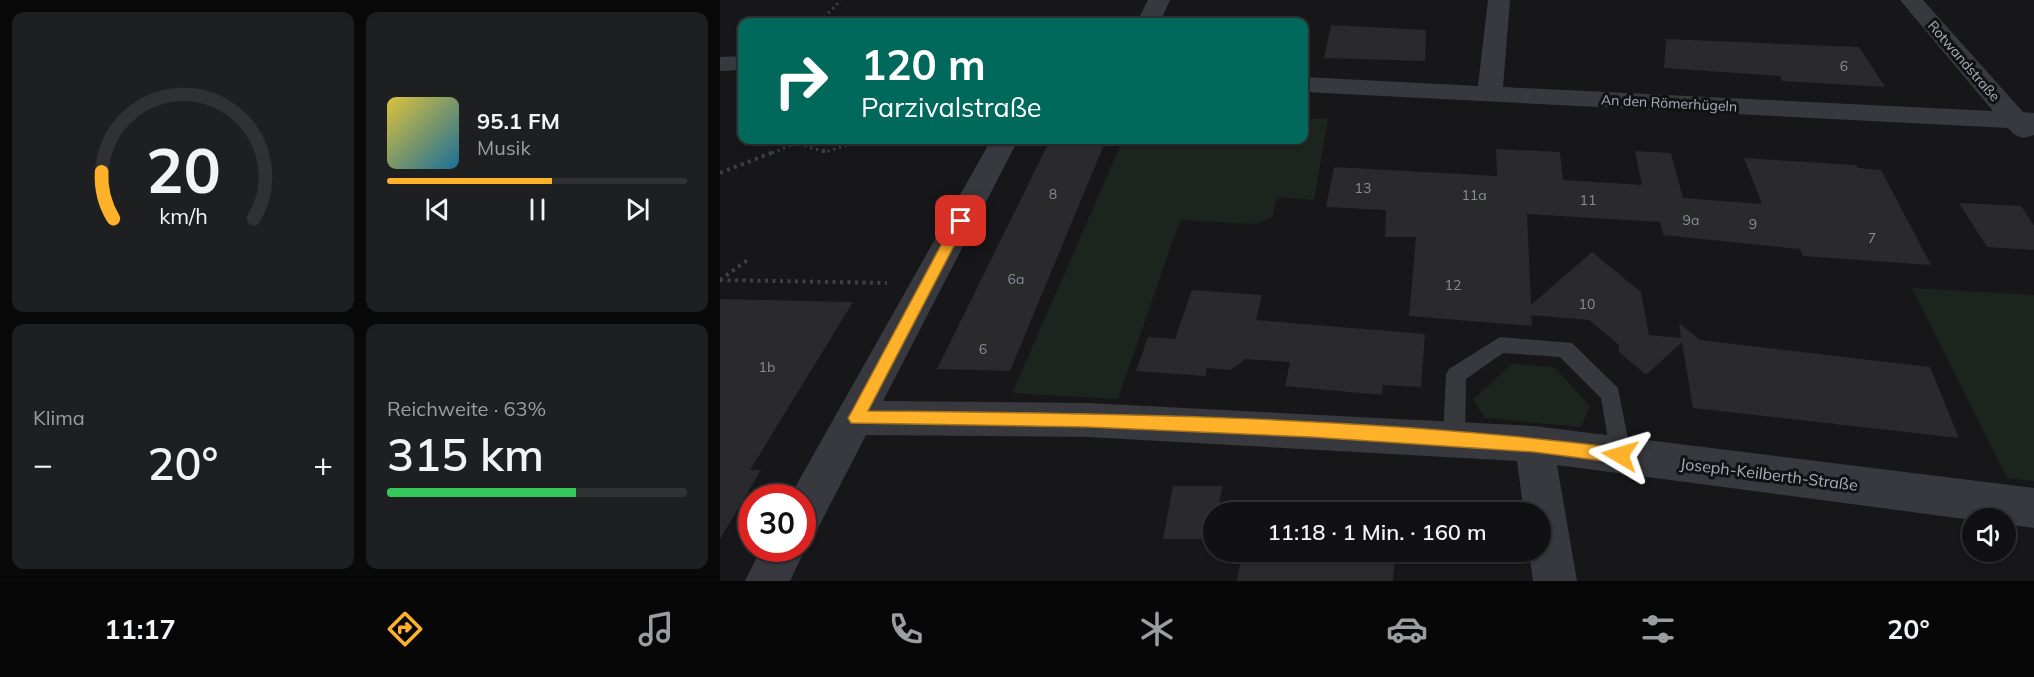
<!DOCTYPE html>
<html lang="de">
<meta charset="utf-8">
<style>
body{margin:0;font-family:Mulish,sans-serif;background:#1e1f21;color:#f1f3f6;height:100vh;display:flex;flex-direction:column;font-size:22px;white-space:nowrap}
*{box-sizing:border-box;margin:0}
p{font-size:20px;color:#9c9da0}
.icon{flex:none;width:33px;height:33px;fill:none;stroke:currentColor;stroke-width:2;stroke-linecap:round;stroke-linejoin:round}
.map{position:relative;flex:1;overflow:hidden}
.side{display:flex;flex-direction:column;gap:12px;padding:12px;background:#09090a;width:720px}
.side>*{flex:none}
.banner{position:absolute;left:18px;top:18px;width:570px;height:126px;border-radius:12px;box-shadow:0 2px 4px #0004,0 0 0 2px #303133;background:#00695c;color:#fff;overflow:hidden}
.fabs{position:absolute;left:1242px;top:508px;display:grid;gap:12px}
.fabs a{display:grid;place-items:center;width:54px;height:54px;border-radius:50%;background:#111113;box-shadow:0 2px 4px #0004,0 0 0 2px #303133;font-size:30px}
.speed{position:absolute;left:18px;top:484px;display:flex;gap:12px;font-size:30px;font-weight:700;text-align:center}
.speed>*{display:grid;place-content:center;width:78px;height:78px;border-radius:50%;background:#111113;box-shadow:0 2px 4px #0004,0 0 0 2px #303133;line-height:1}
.speed .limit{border:9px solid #d22;background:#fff;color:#111}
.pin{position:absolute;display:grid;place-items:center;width:51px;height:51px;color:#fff;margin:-26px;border-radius:12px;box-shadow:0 3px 9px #0006}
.me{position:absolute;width:66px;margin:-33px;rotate:277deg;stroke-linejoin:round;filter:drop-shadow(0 0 4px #0008)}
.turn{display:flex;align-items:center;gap:21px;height:126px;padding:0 24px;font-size:27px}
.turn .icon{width:78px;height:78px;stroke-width:2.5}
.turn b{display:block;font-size:42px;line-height:51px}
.big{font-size:45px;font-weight:600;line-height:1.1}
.side .tile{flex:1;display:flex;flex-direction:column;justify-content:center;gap:9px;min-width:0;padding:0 21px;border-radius:12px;background:#1e1f21}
.side .dial{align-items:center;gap:0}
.dial svg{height:156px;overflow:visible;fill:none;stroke:#303133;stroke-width:7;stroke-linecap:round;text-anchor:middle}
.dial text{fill:#f1f3f6;stroke:none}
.song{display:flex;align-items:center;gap:18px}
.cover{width:72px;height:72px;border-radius:9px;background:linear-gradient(135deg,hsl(50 70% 55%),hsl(200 70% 35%))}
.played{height:6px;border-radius:3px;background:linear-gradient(90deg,#ffb129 55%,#303133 55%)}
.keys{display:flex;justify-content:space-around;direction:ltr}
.heat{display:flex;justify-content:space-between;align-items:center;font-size:33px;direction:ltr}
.charge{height:9px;border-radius:4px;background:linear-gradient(90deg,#34c759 63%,#303133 0)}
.side .tiles{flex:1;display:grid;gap:12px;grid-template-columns:repeat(2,1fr)}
.trip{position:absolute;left:483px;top:502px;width:348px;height:60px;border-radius:30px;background:#111113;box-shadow:0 2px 4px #0004,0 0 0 2px #303133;font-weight:600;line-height:60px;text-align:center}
.tabs{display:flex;height:96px;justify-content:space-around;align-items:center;background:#070708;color:#9c9da0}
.tabs .icon{width:42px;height:42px}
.tabs .active{color:#ffb129}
.tabs b{font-size:27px;color:#f1f3f6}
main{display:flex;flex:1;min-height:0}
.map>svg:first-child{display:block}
.green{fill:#1c251d}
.building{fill:#2a2a2d}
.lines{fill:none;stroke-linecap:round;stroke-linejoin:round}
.path-far1{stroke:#3d4046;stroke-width:3;stroke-dasharray:2 4;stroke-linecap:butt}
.path{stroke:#3d4046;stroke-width:4;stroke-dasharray:3 4.5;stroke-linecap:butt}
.lane{fill:#37393e;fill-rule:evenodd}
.street{fill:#37393e;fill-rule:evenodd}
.route{fill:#ffb129;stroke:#a6731b;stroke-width:1.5}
.labels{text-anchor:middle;stroke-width:6;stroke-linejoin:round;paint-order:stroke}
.far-street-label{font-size:14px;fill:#a8aeba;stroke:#121214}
.number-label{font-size:14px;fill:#888c96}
.street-label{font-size:16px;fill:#a8aeba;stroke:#121214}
</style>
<main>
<section class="side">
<div class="tiles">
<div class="tile dial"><svg viewBox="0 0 100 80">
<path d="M14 69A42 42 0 1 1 86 69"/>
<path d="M14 69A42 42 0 0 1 8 45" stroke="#ffb129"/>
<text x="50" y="56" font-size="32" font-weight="700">20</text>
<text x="50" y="72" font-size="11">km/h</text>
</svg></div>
<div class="tile">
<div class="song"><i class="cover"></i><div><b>95.1 FM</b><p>Musik</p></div></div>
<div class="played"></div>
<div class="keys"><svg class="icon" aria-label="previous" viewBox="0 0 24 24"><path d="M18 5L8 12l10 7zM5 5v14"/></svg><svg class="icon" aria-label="pause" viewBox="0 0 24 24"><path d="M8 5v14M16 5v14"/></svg><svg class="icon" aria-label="next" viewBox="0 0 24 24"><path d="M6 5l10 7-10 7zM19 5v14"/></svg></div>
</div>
<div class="tile"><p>Klima</p>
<div class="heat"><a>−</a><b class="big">20°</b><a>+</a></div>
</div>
<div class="tile"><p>Reichweite · 63%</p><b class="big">315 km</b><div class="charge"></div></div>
</div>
</section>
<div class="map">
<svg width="1314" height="581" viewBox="0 0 1314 581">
<rect width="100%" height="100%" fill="#171719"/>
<!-- green -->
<path class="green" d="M584 118 608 119 594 200 557 197 552 218 534 224 460 220 398 399 292 393 403 140H584Z
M1192 288 1314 295V481L1287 478Z
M792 364 834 367 870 406 861 427 765 418 753 399Z"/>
<!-- building -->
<path class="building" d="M611 25 706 30 705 61 604 58Z
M946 39 1139 47 1165 87 1062 81 1060 76 944 68Z
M330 140H386L290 371 217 369Z
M776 149 840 152 843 180 922 185 915 151 951 153 963 198 1042 204 1024 158 1136 165 1138 168 1161 170 1211 265 1083 256 1080 249 943 235 940 222 807 214 811 305 872 252 921 292 929 335 961 338 959 323 980 340 1210 367 1239 438 973 408 962 342 926 375 899 352V345L869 320 811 315 812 326 689 316 696 237H665L666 210 606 207 614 167 777 176Z
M1239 203 1301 206 1314 225V250L1267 247Z
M472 290 542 295 536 320 705 334 701 387 663 385 662 395 565 386 570 362 526 359 510 370 487 368 485 376 416 371 428 337 455 339Z
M0 299 133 302 30 470H41L0 539Z
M453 486H502L499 505 616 513H494V539H443Z
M522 552H675L673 581H517Z"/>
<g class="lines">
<!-- path-far1 -->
<path class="path-far1" d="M100 22 121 0
M76 140V143L105 152 145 140
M52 153 76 143"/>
<!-- path -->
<path class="path" d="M102 151H108
M0 173 56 151
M0 280 167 283
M0 280 29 259"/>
<!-- lane -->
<path class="lane" d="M780 337 852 343 898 388 911 455 908 462 900 465 892 462 881 398 840 357 783 353 746 379 745 439 741 446 734 449 727 446 723 439 726 375 729 369Z"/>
<!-- street -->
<path class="street" d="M428 0H450L440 22H417Z
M768 0H790L783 87 1273 111 1180 0H1203L1303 112 1314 113V135C1302 140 1296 137 1288 128L584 92V77L758 86Z
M22 56V70L0 71V57Z
M271 140H298L163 401 368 403 814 426 1314 488V528L1286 524V519L1252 520 837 465 857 581H813L809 552H820V513H804L797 461 368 437 146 435 97 530 82 536V498H69Z
M82 542 85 549 70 581H25L41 549H82Z"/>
</g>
<!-- route -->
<path class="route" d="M241 217 247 221 148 411C398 413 651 417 900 448L906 450 908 455 906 461 900 463 814 452 591 437 368 427 131 423 128 418 131 413 234 221Z"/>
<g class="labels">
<!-- far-street labels -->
<g class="far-street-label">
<text transform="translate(1244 61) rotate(49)" y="5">Rotwandstraße</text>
<text transform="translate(949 103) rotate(3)" y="5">An den Römerhügeln</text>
</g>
<!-- number labels -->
<g class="number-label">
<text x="1124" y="71">6</text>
<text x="643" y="193">13</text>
<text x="333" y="199">8</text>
<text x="754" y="200">11a</text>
<text x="868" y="205">11</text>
<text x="971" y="225">9a</text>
<text x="1033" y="229">9</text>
<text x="1152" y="243">7</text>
<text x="296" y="284">6a</text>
<text x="733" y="290">12</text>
<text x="867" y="309">10</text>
<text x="263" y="354">6</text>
<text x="47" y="372">1b</text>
</g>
<!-- street labels -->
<g class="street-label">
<text transform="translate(1049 474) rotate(7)" y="6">Joseph-Keilberth-Straße</text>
</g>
</g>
</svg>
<div class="fabs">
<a><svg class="icon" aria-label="sound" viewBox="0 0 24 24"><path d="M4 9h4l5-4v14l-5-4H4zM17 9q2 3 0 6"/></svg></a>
</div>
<div class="speed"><div class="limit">30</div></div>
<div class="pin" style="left:241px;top:221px;background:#d93025"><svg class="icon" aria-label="arrive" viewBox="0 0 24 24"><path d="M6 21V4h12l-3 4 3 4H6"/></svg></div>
<svg class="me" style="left:900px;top:455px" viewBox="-20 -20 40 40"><path d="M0-17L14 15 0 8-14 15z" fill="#ffb129" stroke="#fff" stroke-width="4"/></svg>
<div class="trip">11:18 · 1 Min. · 160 m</div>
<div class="banner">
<div class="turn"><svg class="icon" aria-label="right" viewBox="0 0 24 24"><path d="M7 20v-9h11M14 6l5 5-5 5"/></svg><div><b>120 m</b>Parzivalstraße</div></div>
</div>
</div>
</main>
<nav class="tabs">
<b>11:17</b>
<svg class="icon active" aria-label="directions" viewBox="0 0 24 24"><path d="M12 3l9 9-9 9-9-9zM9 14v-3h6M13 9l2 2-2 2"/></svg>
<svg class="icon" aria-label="music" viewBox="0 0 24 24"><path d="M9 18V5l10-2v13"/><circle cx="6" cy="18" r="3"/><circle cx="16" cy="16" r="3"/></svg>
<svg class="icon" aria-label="phone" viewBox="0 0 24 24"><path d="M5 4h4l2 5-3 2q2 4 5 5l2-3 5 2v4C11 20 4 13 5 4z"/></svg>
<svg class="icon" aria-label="climate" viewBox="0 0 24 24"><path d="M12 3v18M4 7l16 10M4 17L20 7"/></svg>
<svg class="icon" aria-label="car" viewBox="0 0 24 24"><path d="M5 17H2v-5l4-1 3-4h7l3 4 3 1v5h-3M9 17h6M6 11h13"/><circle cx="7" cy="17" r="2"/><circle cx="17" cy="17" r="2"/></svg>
<svg class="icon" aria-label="filters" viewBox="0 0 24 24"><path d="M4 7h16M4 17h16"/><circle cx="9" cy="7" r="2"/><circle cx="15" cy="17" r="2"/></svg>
<b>20°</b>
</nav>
